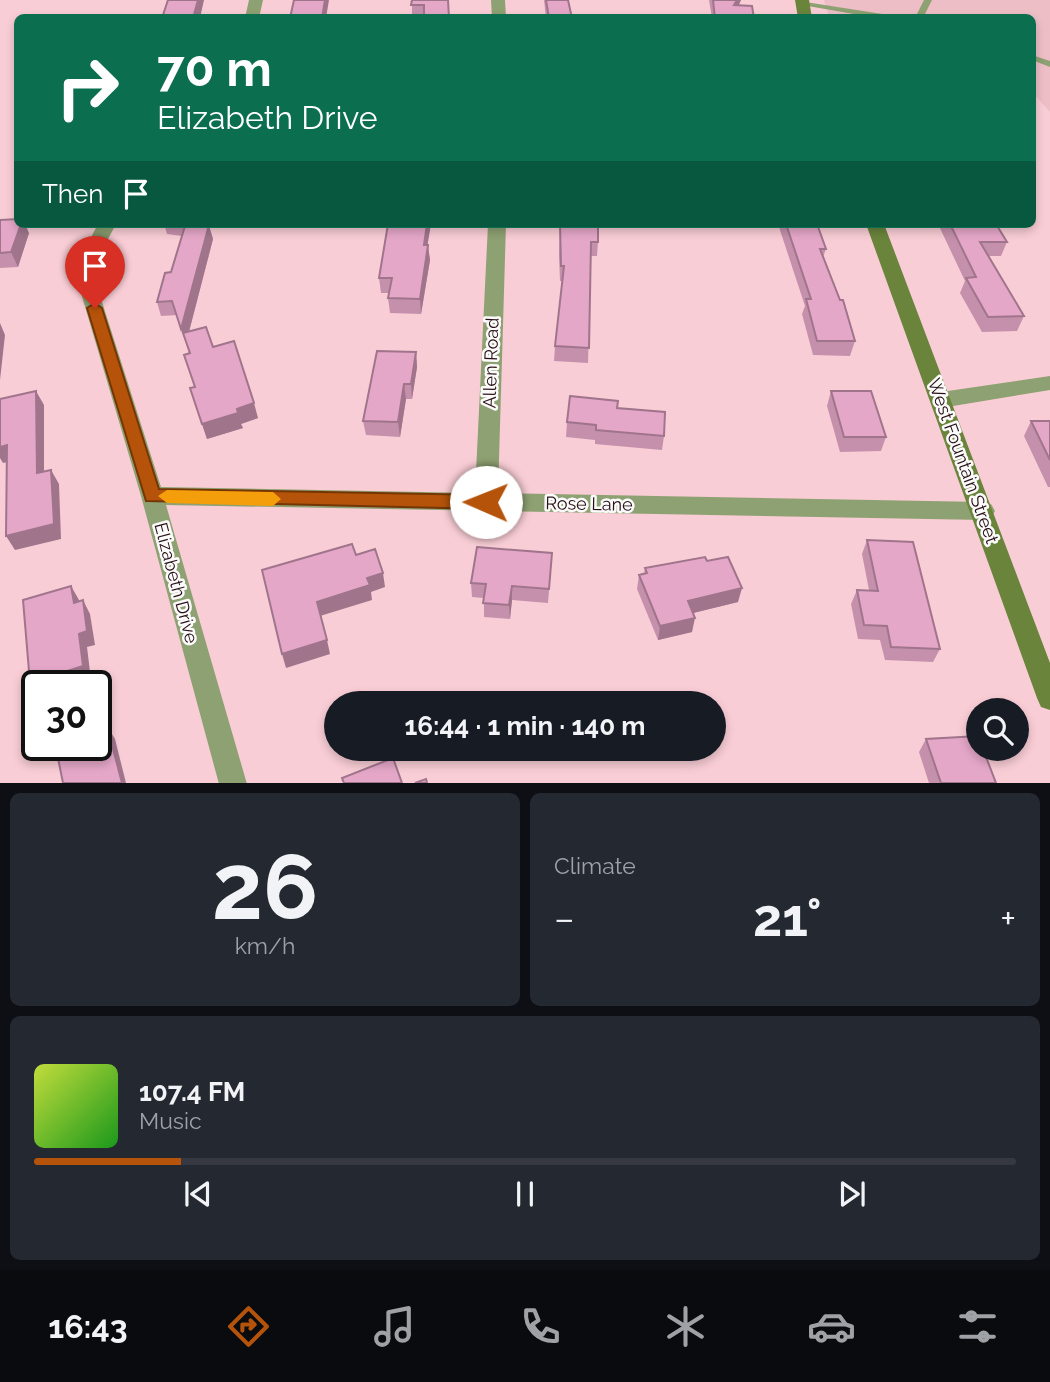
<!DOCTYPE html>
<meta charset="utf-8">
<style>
body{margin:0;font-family:Raleway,sans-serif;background:#242831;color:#f1f3f6;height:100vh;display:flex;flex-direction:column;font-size:26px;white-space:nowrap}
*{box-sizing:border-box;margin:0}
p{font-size:23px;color:#9ea1a6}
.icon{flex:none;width:38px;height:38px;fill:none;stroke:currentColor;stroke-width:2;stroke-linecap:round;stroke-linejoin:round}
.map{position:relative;height:783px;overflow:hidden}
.side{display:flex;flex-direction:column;gap:10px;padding:10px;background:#0d0f14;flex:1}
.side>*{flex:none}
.top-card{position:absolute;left:14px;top:14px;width:1022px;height:214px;border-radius:10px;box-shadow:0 4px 10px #0003;background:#0b6e4f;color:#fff;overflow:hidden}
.tools{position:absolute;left:966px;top:698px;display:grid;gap:14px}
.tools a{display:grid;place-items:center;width:63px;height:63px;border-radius:50%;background:#171b24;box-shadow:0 4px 10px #0003;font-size:35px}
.speed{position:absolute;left:21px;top:670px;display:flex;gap:14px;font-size:35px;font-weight:700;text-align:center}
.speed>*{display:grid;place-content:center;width:91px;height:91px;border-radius:50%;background:#171b24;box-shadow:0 4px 10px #0003;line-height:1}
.speed .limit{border:4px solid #111;border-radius:10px;background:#fff;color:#111}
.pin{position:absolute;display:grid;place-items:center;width:60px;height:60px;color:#fff;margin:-72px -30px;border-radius:50% 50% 50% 0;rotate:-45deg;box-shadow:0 0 7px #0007}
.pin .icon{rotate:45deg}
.me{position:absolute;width:77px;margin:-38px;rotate:271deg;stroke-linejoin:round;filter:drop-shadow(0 0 5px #0008)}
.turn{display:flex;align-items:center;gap:24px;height:147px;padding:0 28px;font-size:32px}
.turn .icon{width:91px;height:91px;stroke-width:2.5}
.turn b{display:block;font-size:49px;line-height:60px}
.then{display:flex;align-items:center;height:66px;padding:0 28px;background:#0003;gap:14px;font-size:26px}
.big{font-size:52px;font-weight:700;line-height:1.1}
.side .card{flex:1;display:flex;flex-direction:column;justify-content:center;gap:10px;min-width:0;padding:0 24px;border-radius:10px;background:#242831}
.side .dial{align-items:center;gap:0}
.dial b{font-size:91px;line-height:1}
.song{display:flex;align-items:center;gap:21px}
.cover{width:84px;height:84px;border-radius:10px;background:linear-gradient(135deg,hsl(70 70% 55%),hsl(120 70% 35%))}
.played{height:7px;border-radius:4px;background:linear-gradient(90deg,#b45309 15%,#363941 15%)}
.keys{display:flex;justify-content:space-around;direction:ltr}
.heat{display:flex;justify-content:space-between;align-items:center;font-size:38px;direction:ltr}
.side .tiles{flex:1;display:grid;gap:10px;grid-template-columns:1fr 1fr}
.card:last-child{grid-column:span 2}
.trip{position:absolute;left:324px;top:691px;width:402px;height:70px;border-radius:35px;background:#171b24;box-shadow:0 4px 10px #0003;font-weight:700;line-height:70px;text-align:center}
.menu{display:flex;height:112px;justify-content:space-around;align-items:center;background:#090b0e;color:#9ea1a6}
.menu .icon{width:49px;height:49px}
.menu .active{color:#b45309}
.menu b{font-size:32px;color:#f1f3f6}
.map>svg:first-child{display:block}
.built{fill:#edbec6}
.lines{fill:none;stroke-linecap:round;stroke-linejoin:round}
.lane{fill:#8ea172;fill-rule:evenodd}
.street{fill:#8ea172;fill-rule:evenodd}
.secondary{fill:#6a843c;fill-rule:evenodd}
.wall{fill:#c590ac}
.shaded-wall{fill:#a0758c}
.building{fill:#e5a7c8;stroke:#a0758c;stroke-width:2}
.route{fill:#b45309;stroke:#753606;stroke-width:2}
.slow{fill:#f59e0b}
.labels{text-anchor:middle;stroke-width:5;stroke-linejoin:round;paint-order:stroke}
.street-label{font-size:18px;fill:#291016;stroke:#fbfbfb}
</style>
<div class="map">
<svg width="1050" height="784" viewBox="0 0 1050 784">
<rect width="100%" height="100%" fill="#f9cdd5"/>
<!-- built -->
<path class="built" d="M824 0H1050V112L1033 93 1032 18 829 17Z"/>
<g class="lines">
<!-- lane -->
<path class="lane" d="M924 0H932L923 18H915Z
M799 1 895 16 899 18H877L802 5 798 3Z
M1032 55 1050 61V67L1032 60Z"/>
<!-- street -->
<path class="street" d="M249 0H263L259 18H245Z
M491 0H505L506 18H492Z
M98 224H116L97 260 96 283 161 487 475 493 488 224H506L498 493 983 502 991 504 995 511 991 518 983 520 166 505 247 784H219L141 496 78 283 79 260Z
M1050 376V390L941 408 934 405 930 400 934 395 941 392Z"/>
<!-- secondary -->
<path class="secondary" d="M795 0H809L812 18H798Z
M866 224H884L1050 663V710L1041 707 1037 698Z"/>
</g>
<!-- wall -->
<path class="wall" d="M412 0 449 18H412Z
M544 0H568L572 18H546Z
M709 0H741L739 5 754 18H712Z
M0 220 29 233 18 267 0 268Z
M164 224H210L209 226 213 239 189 332 213 347 258 418 241 424 243 428 207 439 190 388 194 387 189 353 177 315 161 316 157 302 171 272 182 236 167 234Z
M388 224H431L427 245 430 260 421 314 390 313 388 298 389 293H381L379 278Z
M560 224 598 242 597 256H591L588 363 554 361 555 346 562 281H560L559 255Z
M778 224H817L826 249 823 257 855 341 850 356 813 355 802 314 805 306Z
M938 224H996L1007 242 1001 256H989L1024 316 1017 331 982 332 960 293 965 281Z
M416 352 417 367 412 399H406L400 437 366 435 363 421Z
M831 391 886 437 881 451 840 452 827 406Z
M617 408 664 436 662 450 595 444V440L566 437 567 422Z
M1031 421H1050V487H1048L1024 436Z
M867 540 940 649 933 662 885 660 880 640 858 639 851 604 857 590H869L862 554Z
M552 553 548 603 512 600 510 619 484 617V598L472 597 471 583Z
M707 561 738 602 693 613 692 632 658 640 637 589 639 575 644 574 645 568Z
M926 739 996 783H929L919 752Z"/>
<!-- shaded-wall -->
<path class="shaded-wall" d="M198 0H204L200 18H193Z
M325 0H329L326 18H322Z
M737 0H741L732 18 734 5Z
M21 224H25L29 233 18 267 11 252Z
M197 224H210L209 226 213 239 186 343 181 329 201 238Z
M427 224H431L425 260 424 245Z
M428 245 430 260 421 314 420 299Z
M0 323 5 335 0 380Z
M416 352 417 367 412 399 411 384Z
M404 384 406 399 400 437 398 422Z
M36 391 44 405V488L37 473Z
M254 403 258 418 241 424 243 428 207 439 202 424 237 409Z
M7 445 15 460 3 463 0 458V447Z
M51 470 59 484 61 539 15 550 6 536Z
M383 573 385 587 371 592 372 600 320 616 317 602 367 578Z
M71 586 79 600 82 617 74 603Z
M512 586V600L510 619 509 605Z
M742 588 738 602 685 615 688 601Z
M83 600 90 614 95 645 87 647 91 680 71 686H37V693L30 683Z
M695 618 692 632 658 640 660 626Z
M327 640 330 654 286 668 282 654Z
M107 726 115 739 126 783H122Z"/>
<!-- building -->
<path class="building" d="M168 0H198L193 18H162Z
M294 0H325L322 18H290Z
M412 0H448L449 18H424V5H411Z
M546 0H568L572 18H549Z
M713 0H737L734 5 752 6 754 18H715Z
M18 219V224H21L11 252 0 253V220Z
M388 224H427L424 245H428L420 299 388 298 392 278H379Z
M560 224H598V242H591L589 348 555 346 564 266H561Z
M786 224H817L826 249H820L840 300H843L855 341H817L806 299H811Z
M950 224H996L1007 242H980L1024 316 988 317 966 278 976 277Z
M209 225 181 329 172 301 157 302 165 273 171 272 185 226Z
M206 327 213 347 234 341 254 403 237 409 238 413 202 424 190 388 195 387 184 355 190 353 183 333Z
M377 351 416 352 411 384H404L398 422 363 421Z
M36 391 37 473 51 470 54 524 6 536 7 445 0 447V399Z
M831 391H871L886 437H844Z
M570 396 618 401 617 408 665 412 664 436 596 430V425L567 422Z
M1031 421H1050V460Z
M867 540 913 542 940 649 891 647 887 626 864 625 857 590 878 591Z
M352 544 356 555 375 549 383 573 367 578 370 585 317 602 327 640 282 654 262 570Z
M477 547 552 553 549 589 512 586 509 605 483 603 486 584 471 583Z
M705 557 707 561 728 557 742 588 688 601 695 618 660 626 639 575 647 573 645 568Z
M71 586 74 603 83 600 87 631 79 634 83 666 30 683 23 600Z
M107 726 122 783H63L56 748 62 746H96V731Z
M978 736V749H983L996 783H941L926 739Z
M393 758 402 783H344L342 778Z
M426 779 427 783H415Z"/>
<!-- route -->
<path class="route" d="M95 303 102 308 159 489 486 495 495 502 486 509 146 501 87 308Z"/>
<!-- slow -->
<path class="slow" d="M167 490 273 492 281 499 273 506 167 503 158 496Z"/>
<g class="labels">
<!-- street labels -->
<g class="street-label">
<text transform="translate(491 363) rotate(-88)" y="6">Allen Road</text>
<text transform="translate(963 461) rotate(70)" y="6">West Fountain Street</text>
<text transform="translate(589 504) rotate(1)" y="6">Rose Lane</text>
<text transform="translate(176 583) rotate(75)" y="6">Elizabeth Drive</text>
</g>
</g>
</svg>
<div class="tools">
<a><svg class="icon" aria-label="search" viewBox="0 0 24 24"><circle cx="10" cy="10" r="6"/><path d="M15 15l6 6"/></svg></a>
</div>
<div class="speed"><div class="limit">30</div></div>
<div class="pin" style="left:95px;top:308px;background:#d93025"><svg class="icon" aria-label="arrive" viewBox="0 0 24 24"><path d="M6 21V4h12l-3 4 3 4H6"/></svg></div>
<svg class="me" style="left:486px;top:502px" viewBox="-20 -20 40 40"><circle r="19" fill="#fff"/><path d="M0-13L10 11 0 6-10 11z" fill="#b45309"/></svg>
<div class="trip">16:44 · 1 min · 140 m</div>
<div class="top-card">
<div class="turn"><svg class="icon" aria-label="right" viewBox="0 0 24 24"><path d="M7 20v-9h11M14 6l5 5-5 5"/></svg><div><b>70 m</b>Elizabeth Drive</div></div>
<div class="then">Then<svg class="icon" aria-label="arrive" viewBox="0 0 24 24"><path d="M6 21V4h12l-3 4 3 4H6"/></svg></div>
</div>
</div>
<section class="side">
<div class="tiles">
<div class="card dial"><b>26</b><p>km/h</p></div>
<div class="card"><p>Climate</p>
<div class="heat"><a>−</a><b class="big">21°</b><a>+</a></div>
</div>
<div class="card">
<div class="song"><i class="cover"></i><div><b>107.4 FM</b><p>Music</p></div></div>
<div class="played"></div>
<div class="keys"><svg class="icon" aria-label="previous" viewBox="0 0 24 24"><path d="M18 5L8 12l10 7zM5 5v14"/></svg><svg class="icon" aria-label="pause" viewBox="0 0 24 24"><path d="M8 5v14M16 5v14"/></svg><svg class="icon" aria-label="next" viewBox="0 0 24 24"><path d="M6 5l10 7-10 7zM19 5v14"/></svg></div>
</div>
</div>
</section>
<nav class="menu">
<b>16:43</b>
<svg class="icon active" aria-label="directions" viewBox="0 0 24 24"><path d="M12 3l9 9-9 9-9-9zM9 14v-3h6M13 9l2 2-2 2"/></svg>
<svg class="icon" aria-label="music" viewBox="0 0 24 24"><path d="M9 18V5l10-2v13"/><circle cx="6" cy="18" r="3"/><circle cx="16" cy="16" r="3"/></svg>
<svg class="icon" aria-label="phone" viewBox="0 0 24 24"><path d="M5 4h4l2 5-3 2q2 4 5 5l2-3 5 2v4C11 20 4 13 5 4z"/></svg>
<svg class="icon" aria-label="climate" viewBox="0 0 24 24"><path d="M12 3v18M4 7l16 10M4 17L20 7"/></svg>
<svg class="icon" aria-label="car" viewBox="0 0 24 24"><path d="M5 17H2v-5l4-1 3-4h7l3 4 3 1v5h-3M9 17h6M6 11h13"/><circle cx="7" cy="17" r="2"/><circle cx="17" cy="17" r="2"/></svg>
<svg class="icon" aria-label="filters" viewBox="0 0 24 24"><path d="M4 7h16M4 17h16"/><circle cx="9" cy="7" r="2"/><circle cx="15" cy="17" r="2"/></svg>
</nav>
